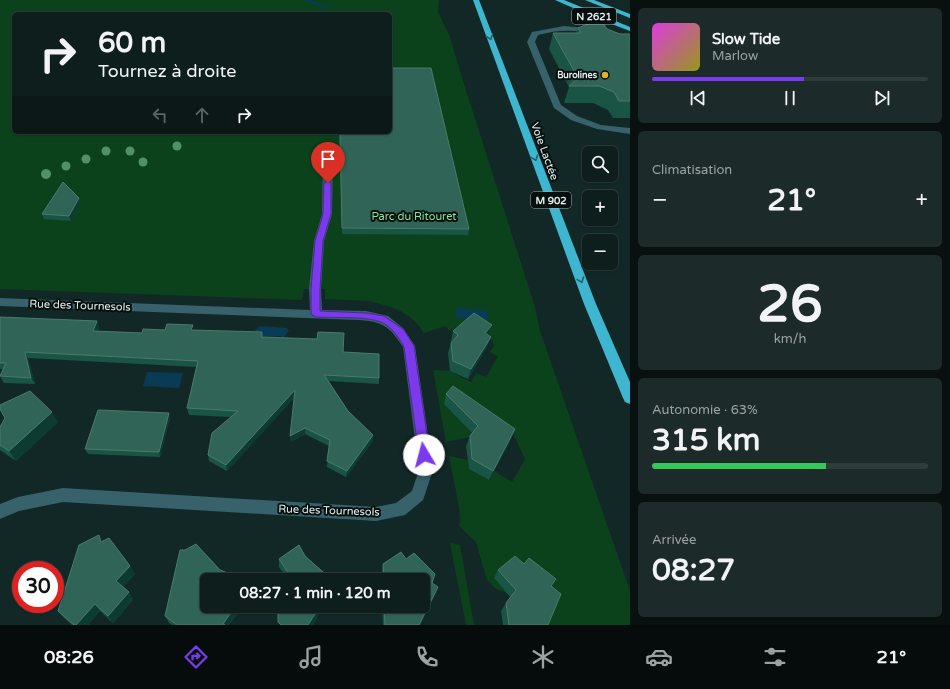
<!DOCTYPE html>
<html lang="fr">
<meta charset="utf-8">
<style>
body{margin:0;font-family:"Varela Round",sans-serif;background:#1c2b2a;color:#f1f3f6;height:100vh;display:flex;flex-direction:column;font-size:15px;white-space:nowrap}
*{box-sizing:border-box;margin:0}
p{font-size:13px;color:#9ba2a4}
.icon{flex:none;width:22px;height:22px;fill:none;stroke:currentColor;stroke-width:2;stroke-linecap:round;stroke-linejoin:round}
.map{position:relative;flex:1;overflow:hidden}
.details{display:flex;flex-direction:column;gap:8px;padding:8px;background:#081010;width:320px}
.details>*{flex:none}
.top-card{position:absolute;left:12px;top:12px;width:380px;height:122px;border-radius:6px;box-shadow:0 1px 3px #0004,0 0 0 1px #2e3c3b;background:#0e1e1d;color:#f1f3f6;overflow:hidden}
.controls{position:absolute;left:582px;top:146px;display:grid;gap:8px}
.controls a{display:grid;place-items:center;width:36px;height:36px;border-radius:6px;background:#0e1e1d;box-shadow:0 1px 3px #0004,0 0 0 1px #2e3c3b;font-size:20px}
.speed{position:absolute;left:12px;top:561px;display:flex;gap:8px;font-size:20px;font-weight:700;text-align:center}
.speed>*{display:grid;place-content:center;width:52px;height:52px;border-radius:50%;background:#0e1e1d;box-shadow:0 1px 3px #0004,0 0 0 1px #2e3c3b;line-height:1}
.speed .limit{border:6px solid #d22;background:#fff;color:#111}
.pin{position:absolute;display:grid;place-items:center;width:34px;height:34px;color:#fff;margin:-41px -17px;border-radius:50% 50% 50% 0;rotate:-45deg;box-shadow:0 0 4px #0007}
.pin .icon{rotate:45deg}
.me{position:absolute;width:44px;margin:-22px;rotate:352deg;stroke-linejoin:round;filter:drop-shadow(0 0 3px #0008)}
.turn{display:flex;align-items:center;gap:14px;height:84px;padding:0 20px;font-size:18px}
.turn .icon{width:52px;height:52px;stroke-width:2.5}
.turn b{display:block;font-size:28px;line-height:34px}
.lanes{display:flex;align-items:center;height:38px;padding:0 20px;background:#0003;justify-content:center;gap:20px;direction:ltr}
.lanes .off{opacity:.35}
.big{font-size:30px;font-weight:700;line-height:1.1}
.details .tile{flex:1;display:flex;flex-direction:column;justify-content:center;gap:6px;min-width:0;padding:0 14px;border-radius:6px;background:#1c2b2a}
.details .dial{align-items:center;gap:0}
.dial b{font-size:52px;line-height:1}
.song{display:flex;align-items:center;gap:12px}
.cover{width:48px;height:48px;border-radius:6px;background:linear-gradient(135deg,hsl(300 70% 55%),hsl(60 70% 35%))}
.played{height:4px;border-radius:2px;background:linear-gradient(90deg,#7c3aed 55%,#2e3c3b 55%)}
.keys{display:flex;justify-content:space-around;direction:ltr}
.heat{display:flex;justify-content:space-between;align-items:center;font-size:22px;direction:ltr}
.charge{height:6px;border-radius:3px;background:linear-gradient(90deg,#34c759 63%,#2e3c3b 0)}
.trip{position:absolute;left:200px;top:573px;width:230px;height:40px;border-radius:6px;background:#0e1e1d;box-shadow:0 1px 3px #0004,0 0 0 1px #2e3c3b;font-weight:700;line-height:40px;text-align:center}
.menu{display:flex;height:64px;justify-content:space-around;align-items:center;background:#060c0c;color:#9ba2a4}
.menu .icon{width:28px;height:28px}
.menu .active{color:#7c3aed}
.menu b{font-size:18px;color:#f1f3f6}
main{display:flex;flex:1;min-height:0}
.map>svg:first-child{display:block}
.green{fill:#0b421b;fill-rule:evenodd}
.water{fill:#0a3b54}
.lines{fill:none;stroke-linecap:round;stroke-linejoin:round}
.stream{fill:#0a3b54;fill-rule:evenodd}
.minor{fill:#37616b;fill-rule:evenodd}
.highway{fill:#3eb6cf;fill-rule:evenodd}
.tree{fill:#529066}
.wall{fill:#195445}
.shaded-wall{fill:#0d3b31}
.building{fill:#2f6457;stroke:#4b7a6f}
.oneway{stroke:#22626e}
.route{fill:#7c3aed;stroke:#51269a}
.poi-dot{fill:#e4ae35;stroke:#060f0e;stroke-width:1.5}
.labels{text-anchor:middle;stroke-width:4;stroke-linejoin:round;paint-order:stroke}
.far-poi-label{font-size:9px;font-weight:bold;fill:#e2efee;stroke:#060f0e;text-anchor:end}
.shield{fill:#060f0e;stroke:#a0acab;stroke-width:1}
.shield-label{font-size:10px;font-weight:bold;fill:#e2efee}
.street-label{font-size:11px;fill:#e2efee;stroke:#060f0e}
.park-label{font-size:11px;fill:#87e699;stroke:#060f0e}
</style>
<main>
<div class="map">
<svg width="630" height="625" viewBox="0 0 630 625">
<rect width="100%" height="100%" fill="#122827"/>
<!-- green -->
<path class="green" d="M0 0H439L438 12 450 37 463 81 535 307 540 331 630 591V625H545L494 578 507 593 496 589 487 580 476 542 459 526C463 515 451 470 449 456L468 460 469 469 489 480 494 471 512 482 525 459 511 429 462 422 474 436 446 442 433 370 450 371 471 382 476 373 486 377 498 356 490 352 494 346 490 335 462 331 456 327 450 331 445 326 424 333C412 313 393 306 371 302V301L325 299V289H304L302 300 0 289ZM14 14H390V132H14Z
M450 543 460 545 474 625H466Z"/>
<!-- water -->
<path class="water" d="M456 308 487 310 488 320 456 318Z
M260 326 287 328 289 331 284 337 290 338 281 339V336C273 336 258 339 255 330Z
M147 372 183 373 179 388 143 386Z"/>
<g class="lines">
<!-- stream -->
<path class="stream" d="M303 0H310L330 7 326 8Z"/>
<!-- minor -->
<path class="minor" d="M564 26 586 28 597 32 593 34C574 29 557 30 538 35L535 42 561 105 577 116 601 125 630 128V134L597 129 571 120 554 108 527 42 532 32Z
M328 149 333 152 332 214 324 241 321 289 322 310 366 311 388 316 403 328 415 346 433 470 423 500 405 515 376 521 63 502 19 511 0 519V504L18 497 63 488 376 507 396 503 412 491 419 470 403 347C390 327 383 321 358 320L0 306V298L310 310 309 289 314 241 322 214 323 152Z"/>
<!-- highway -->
<path class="highway" d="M473 0H479L596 304 630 382V404L625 402 623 398 584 304Z
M555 0H564L630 27V31L596 18Z
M585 0H594L630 14V18Z"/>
</g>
<!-- trees -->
<g class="tree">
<circle cx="177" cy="146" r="4.5"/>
<circle cx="106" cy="151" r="4.5"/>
<circle cx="130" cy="151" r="4.5"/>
<circle cx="86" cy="159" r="4.5"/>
<circle cx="143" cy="162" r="4.5"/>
<circle cx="66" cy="166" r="4.5"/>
<circle cx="46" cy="174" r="5"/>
</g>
<!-- wall -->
<path class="wall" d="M578 28 607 29 620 34H630V118H613L608 110 593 103H564L569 87 549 49 553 33H576Z
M339 132 469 229 468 235 342 234Z
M79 198 80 204 71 221 44 219 42 214Z
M0 317 97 321 99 328 98 331 142 333 165 330H194L262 337 343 352 379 378V384L329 381 348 411 373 441 346 477 327 467 329 446 305 434 291 442 294 398 227 471 209 461 208 455 231 417 189 415 187 408 196 367 28 358 35 384 4 383 0 376 4 369H0Z
M453 331 489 336 487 347 468 379 450 371 448 353 451 343V341Z
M446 394 515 429 511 439 489 480 469 469 466 446 470 436 472 433 444 404Z
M170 418 160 457 88 454 85 449Z
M58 422 16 461 0 450V427Z
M102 542 135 574 123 587 129 592 133 600 113 623 100 611 88 625H72L64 618 58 611Z
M185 550 207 606 235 607 237 614 229 625H172L169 623 165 616Z
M305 556 323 572 336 579V580H288L279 567V559Z
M406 559 432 583 438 587 435 594 420 625H383L382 606H423V580H382V572L383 564Z
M498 570 551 586 548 625H503L501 611 510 597 494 578Z"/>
<!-- shaded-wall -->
<path class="shaded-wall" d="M79 198 80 204 71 221 69 216Z
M97 321 99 328 96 337 93 331Z
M492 325 489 335 482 344 485 333Z
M491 337 487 347 468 379 471 369Z
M25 352 28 358 35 384 31 378Z
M295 390V397L227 471 226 465Z
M52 412 58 422 16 461 9 451Z
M169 413 170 418 160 457 159 452Z
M305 428V434L291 442 290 436Z
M515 429 511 439 489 480 493 471Z
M373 435V441L346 477 347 471Z
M130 566 135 574 121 589 116 581Z
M230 574 231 580H225Z
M438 587 435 594 420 625H419Z
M129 592 133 600 113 623 108 616Z
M95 604 100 611 88 625H76Z
M320 606H324L313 625H308Z
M235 607 237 614 229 625H223V624Z"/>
<!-- building -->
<path class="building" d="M590 23H603L607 29 620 34H630V101H619L614 92 599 86H569L578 78 553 33H581L578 28Z
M390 68H431L469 229 342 228 340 132H390Z
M63 182 79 198 69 216 42 214Z
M474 313 492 325 485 333 491 337 471 369 453 361 451 343 458 335 453 331Z
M0 317 97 321 93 331 142 333 143 329 165 330 167 324 193 325 191 330 262 332V337L317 339 318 332 344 333 343 352 379 354V378L324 375 348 411 373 435 347 471 327 461 330 440 305 428 290 436 295 390 226 465 208 455 212 433 238 411 187 408 198 361 25 352 31 378 0 376 6 363H0Z
M453 386 515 429 493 471 472 459 470 436 478 426 446 394Z
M30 391 52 412 9 451 0 445V427L5 418 0 409V405Z
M98 410 169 413 159 452 85 449Z
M99 535 101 542 109 538 130 566 116 581 129 592 108 616 95 604 76 625H74L58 611 79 545Z
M196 544 220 570 230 574 225 580H207V606H234L235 607 223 624 225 625H177L165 616 180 550H185Z
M299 545 305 556 323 572 336 579 335 580H293L279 559Z
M401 552 406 559 414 553 435 574 432 583 438 587 419 625H385L384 606H423V580H384L383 564Z
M515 556 524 564 529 558 556 579 551 586 561 594 548 625H509L506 603 516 590 498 570Z
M278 606H320L308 625H281L278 622Z"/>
<!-- one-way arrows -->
<defs><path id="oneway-chevron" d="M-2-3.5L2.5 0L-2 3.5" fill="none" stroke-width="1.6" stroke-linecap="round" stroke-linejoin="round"/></defs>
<g class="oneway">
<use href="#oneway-chevron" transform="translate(490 37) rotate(70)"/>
<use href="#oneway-chevron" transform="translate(535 158) rotate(70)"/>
<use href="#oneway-chevron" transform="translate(581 280) rotate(70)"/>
</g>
<!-- route -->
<path class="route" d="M328 181 331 183V214L323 241 320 289V311L366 313 384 316 404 330 414 346 430 455 428 458 424 459 420 458 419 455 404 347C399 338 391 326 381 322 366 316 333 318 316 317L311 314V289L315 241 323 214 324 183Z"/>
<!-- markers -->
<circle class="poi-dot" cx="605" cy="75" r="4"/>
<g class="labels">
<!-- far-poi labels -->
<g class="far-poi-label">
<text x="597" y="78">Burolines</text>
</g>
<!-- shield labels -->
<g class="shield">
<rect x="572" y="8" width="44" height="16" rx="3"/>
<rect x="531" y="192" width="40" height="16" rx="3"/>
</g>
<g class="shield-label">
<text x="594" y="20">N 2621</text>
<text x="551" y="204">M 902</text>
</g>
<!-- street labels -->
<g class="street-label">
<text transform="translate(545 151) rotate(70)" y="4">Voie Lactée</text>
<text transform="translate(80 305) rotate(2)" y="4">Rue des Tournesols</text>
<text transform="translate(329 510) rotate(2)" y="4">Rue des Tournesols</text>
</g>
<!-- park labels -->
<g class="park-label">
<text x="414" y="220">Parc du Ritouret</text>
</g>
</g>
</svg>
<div class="controls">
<a><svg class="icon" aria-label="search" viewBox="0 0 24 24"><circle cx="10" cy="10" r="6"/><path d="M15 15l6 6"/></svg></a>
<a>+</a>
<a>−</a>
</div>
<div class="speed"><div class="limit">30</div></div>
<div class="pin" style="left:328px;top:183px;background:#d93025"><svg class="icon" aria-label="arrive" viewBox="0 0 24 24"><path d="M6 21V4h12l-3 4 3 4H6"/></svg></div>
<svg class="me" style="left:424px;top:455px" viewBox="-20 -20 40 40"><circle r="19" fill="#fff"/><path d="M0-13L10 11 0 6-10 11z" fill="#7c3aed"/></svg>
<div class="trip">08:27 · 1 min · 120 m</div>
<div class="top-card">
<div class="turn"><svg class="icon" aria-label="right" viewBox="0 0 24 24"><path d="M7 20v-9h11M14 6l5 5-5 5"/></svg><div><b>60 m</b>Tournez à droite</div></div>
<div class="lanes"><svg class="icon off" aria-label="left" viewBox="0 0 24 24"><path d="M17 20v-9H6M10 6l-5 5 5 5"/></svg><svg class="icon off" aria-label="ahead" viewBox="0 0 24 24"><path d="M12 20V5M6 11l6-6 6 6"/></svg><svg class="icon" aria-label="right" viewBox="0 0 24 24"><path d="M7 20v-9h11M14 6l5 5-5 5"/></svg></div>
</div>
</div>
<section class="details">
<div class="tile">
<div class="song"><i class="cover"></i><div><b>Slow Tide</b><p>Marlow</p></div></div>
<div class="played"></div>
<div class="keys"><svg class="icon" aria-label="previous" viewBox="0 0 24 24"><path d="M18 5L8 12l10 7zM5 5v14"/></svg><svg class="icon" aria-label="pause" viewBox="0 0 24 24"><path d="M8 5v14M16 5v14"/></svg><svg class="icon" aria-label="next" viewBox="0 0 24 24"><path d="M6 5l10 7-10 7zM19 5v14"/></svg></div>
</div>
<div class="tile"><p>Climatisation</p>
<div class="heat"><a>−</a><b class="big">21°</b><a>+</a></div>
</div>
<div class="tile dial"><b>26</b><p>km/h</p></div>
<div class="tile"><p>Autonomie · 63%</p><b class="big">315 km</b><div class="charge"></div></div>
<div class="tile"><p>Arrivée</p><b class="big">08:27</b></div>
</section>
</main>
<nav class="menu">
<b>08:26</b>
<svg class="icon active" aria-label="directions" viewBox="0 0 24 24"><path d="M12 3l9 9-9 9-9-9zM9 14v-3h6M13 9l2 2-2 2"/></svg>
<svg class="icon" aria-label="music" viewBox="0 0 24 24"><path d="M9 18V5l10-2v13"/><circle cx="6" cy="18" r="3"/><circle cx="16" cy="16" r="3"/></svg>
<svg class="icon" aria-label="phone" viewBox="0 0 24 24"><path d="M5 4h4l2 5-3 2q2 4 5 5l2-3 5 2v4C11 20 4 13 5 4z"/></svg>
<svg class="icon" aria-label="climate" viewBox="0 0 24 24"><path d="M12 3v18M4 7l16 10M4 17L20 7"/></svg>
<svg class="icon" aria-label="car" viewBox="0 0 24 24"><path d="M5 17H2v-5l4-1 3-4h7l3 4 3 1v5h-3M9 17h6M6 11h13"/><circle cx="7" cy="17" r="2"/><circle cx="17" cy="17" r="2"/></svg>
<svg class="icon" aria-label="filters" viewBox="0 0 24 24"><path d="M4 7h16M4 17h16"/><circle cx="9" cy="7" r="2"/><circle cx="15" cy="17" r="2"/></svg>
<b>21°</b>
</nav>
